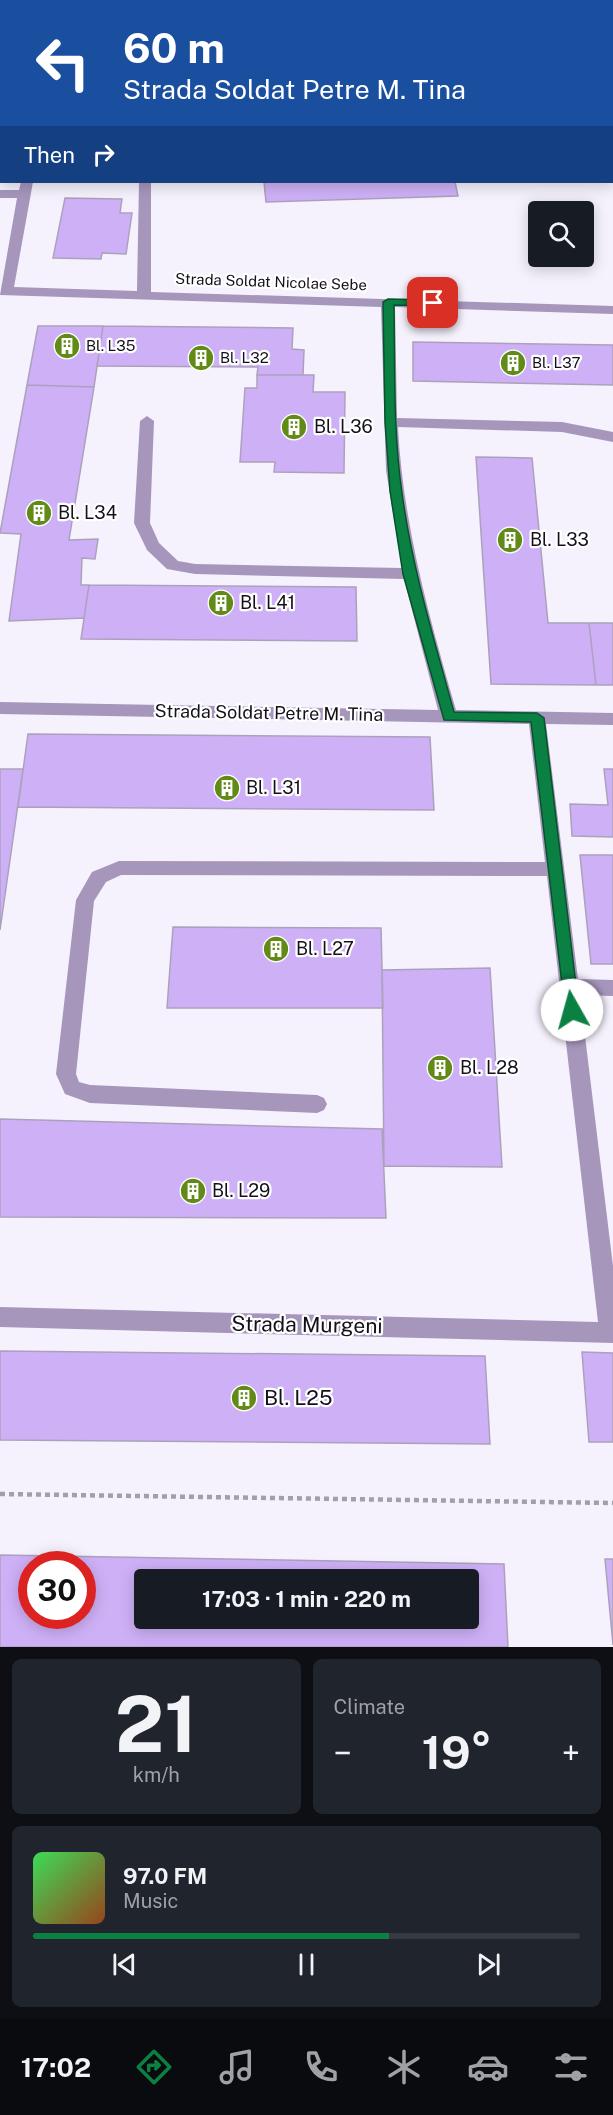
<!DOCTYPE html>
<meta charset="utf-8">
<style>
body{margin:0;font-family:"Public Sans",sans-serif;background:#20242c;color:#f1f3f6;height:100vh;display:flex;flex-direction:column;font-size:22px;white-space:nowrap}
*{box-sizing:border-box;margin:0}
p{font-size:20px;color:#9ea1a6}
.icon{flex:none;width:33px;height:33px;fill:none;stroke:currentColor;stroke-width:2;stroke-linecap:round;stroke-linejoin:round}
.map{position:relative;height:1647px;overflow:hidden}
.sheet{display:flex;flex-direction:column;gap:12px;padding:12px;background:#0d0f14;flex:1}
.sheet>*{flex:none}
.hud{position:absolute;left:0px;top:0px;width:614px;height:183px;box-shadow:0 3px 15px #0003;background:#1a4fa0;color:#fff;overflow:hidden}
.buttons{position:absolute;left:528px;top:201px;display:grid;gap:12px}
.buttons a{display:grid;place-items:center;width:66px;height:66px;border-radius:6px;background:#171b24;box-shadow:0 3px 15px #0003;font-size:30px}
.speed{position:absolute;left:18px;top:1551px;display:flex;gap:12px;font-size:30px;font-weight:700;text-align:center}
.speed>*{display:grid;place-content:center;width:78px;height:78px;border-radius:50%;background:#171b24;box-shadow:0 3px 15px #0003;line-height:1}
.speed .limit{border:9px solid #d22;background:#fff;color:#111}
.pin{position:absolute;display:grid;place-items:center;width:51px;height:51px;color:#fff;margin:-26px;border-radius:12px;box-shadow:0 3px 9px #0006}
.me{position:absolute;width:66px;margin:-33px;rotate:353deg;stroke-linejoin:round;filter:drop-shadow(0 0 4px #0008)}
.turn{display:flex;align-items:center;gap:21px;height:126px;padding:0 24px;font-size:27px}
.turn .icon{width:78px;height:78px;stroke-width:2.5}
.turn b{display:block;font-size:42px;line-height:51px}
.then{display:flex;align-items:center;height:57px;padding:0 24px;background:#0003;gap:12px;font-size:22px}
.big{font-size:45px;font-weight:700;line-height:1.1}
.sheet .tile{flex:1;display:flex;flex-direction:column;justify-content:center;gap:9px;min-width:0;padding:0 21px;border-radius:9px;background:#20242c}
.sheet .dial{align-items:center;gap:0}
.dial b{font-size:78px;line-height:1}
.song{display:flex;align-items:center;gap:18px}
.cover{width:72px;height:72px;border-radius:9px;background:linear-gradient(135deg,hsl(130 70% 55%),hsl(20 70% 35%))}
.played{height:6px;border-radius:3px;background:linear-gradient(90deg,#0b8043 65%,#363941 65%)}
.keys{display:flex;justify-content:space-around;direction:ltr}
.heat{display:flex;justify-content:space-between;align-items:center;font-size:33px;direction:ltr}
.sheet .tiles{flex:1;display:grid;gap:12px;grid-template-columns:1fr 1fr}
.tile:last-child{grid-column:span 2}
.trip{position:absolute;left:134px;top:1569px;width:345px;height:60px;border-radius:6px;background:#171b24;box-shadow:0 3px 15px #0003;font-weight:700;line-height:60px;text-align:center}
.menu{display:flex;height:96px;justify-content:space-around;align-items:center;background:#090b0e;color:#9ea1a6}
.menu .icon{width:42px;height:42px}
.menu .on{color:#0b8043}
.menu b{font-size:27px;color:#f1f3f6}
.map>svg:first-child{display:block}
.building{fill:#ceb0f7;stroke:#aca1bc;stroke-width:1.5;fill-rule:evenodd}
.lines{fill:none;stroke-linecap:round;stroke-linejoin:round}
.path{stroke:#a29eaa;stroke-width:4.5;stroke-dasharray:5 4;stroke-linecap:butt}
.minor{fill:#a696bc;fill-rule:evenodd}
.route{fill:#0b8043;stroke:#07532c;stroke-width:1.5}
.labels{text-anchor:middle;stroke-width:4.5;stroke-linejoin:round;paint-order:stroke}
.far-street-label{font-size:15px;fill:#14101a;stroke:#fff}
.far-poi-label{font-size:15px;fill:#14101a;stroke:#fff;text-anchor:start}
.poi-label{font-size:18px;fill:#14101a;stroke:#fff;text-anchor:start}
.street-label{font-size:18px;fill:#14101a;stroke:#fff}
.near-street-label{font-size:21px;fill:#14101a;stroke:#fff}
.near-poi-label{font-size:21px;fill:#14101a;stroke:#fff;text-anchor:start}
</style>
<div class="map">
<svg width="613" height="1647" viewBox="0 0 613 1647">
<rect width="100%" height="100%" fill="#f5f1fd"/>
<!-- building -->
<path class="building" d="M612 39H613L612 123Z
M264 182H455L458 196 266 202Z
M65 198 122 199 120 213H132L126 254 102 253 101 259 53 258Z
M38 326H103L94 387 27 385Z
M103 326 293 328 292 349 304 350 303 375H257L258 367 97 366Z
M413 342 613 345V385L413 381Z
M257 375H314L313 392H345L344 473 274 472 275 462H240L245 388H257Z
M27 385 94 387 69 540 98 539 95 559 82 558 81 585H89L84 618 9 621 21 534 0 533Z
M476 457 532 458 548 623H589L596 685 491 684Z
M89 585 356 587 357 641 81 639Z
M589 623H613V685H596Z
M28 734 430 737 434 810 18 807Z
M0 769H23L0 930Z
M604 769H613V837L572 836 570 804 608 805Z
M580 855H613V964H591Z
M173 927 381 928 383 1008H167Z
M490 968 502 1167 384 1166 382 970Z
M0 1119 382 1129 386 1218 0 1217Z
M0 1351 485 1356 490 1444 0 1440Z
M582 1352 613 1353V1442H589Z
M0 1555 504 1564 508 1647H0ZM32 1564H82V1616H32ZM144 1580H468V1618H144Z
M605 1559H613V1645Z"/>
<g class="lines">
<!-- path -->
<path class="path" d="M0 1494 613 1503"/>
<!-- minor -->
<path class="minor" d="M140 0H152L153 2H141Z
M328 0H340L327 2Z
M423 0H435V2H423Z
M0 137H2V145H0Z
M21 182H33L14 287 137 291 139 182H151V292L613 306V314L395 307 397 418 562 422 613 432V442L562 432 398 427C403 524 429 617 456 710L613 713V725L546 724 578 979 613 980V996L580 995 613 1266V1343L0 1327V1307L598 1322 547 876 121 875 106 882 94 901 76 1074 79 1082 90 1085 317 1095 324 1098 327 1104 324 1110 317 1113 90 1103 65 1094 56 1074 76 900 92 872 119 861 545 862 529 724 0 714V702L438 710 404 579 195 574 167 569 147 550 134 523 140 421 147 416 154 421 150 523 159 543 178 561 195 564 402 568 386 470 381 307 0 295 17 198H0V190H19Z"/>
</g>
<!-- route -->
<path class="route" d="M388 299 433 300 439 303 433 306 394 305C395 367 393 431 402 493 412 568 434 639 454 712L537 713 544 718 579 1010 577 1015 572 1016 567 1015 565 1010 531 722 444 720 403 574 390 491 385 422 383 302Z"/>
<!-- icons -->
<defs>
<g id="building-disc" transform="scale(1.35)"><circle r="9.5" fill="#618a17" stroke="#fff"/><path d="M-4-6H4V6H1V3H-1V6H-4ZM-2.5-4.3h1.7v1.8h-1.7ZM.8-4.3h1.7v1.8H.8ZM-2.5-1h1.7V.8h-1.7ZM.8-1h1.7V.8H.8Z" fill="#fff"/></g>
</defs>
<g fill-rule="evenodd">
<use href="#building-disc" x="67" y="346"/>
<use href="#building-disc" x="201" y="358"/>
<use href="#building-disc" x="513" y="363"/>
<use href="#building-disc" x="294" y="427"/>
<use href="#building-disc" x="39" y="513"/>
<use href="#building-disc" x="510" y="540"/>
<use href="#building-disc" x="221" y="603"/>
<use href="#building-disc" x="227" y="788"/>
<use href="#building-disc" x="276" y="949"/>
<use href="#building-disc" x="440" y="1068"/>
<use href="#building-disc" x="193" y="1191"/>
<use href="#building-disc" x="244" y="1398"/>
</g>
<g class="labels">
<!-- far-street labels -->
<g class="far-street-label">
<text transform="translate(271 282) rotate(2)" y="5">Strada Soldat Nicolae Sebe</text>
</g>
<!-- far-poi labels -->
<g class="far-poi-label">
<text x="86" y="351">Bl. L35</text>
<text x="220" y="363">Bl. L32</text>
<text x="532" y="368">Bl. L37</text>
</g>
<!-- poi labels -->
<g class="poi-label">
<text x="314" y="433">Bl. L36</text>
<text x="58" y="519">Bl. L34</text>
<text x="530" y="546">Bl. L33</text>
<text x="240" y="609">Bl. L41</text>
<text x="246" y="794">Bl. L31</text>
<text x="296" y="955">Bl. L27</text>
<text x="460" y="1074">Bl. L28</text>
<text x="212" y="1197">Bl. L29</text>
</g>
<!-- street labels -->
<g class="street-label">
<text transform="translate(269 713) rotate(1)" y="6">Strada Soldat Petre M. Tina</text>
</g>
<!-- near-street labels -->
<g class="near-street-label">
<text transform="translate(307 1325) rotate(1)" y="7">Strada Murgeni</text>
</g>
<!-- near-poi labels -->
<g class="near-poi-label">
<text x="264" y="1405">Bl. L25</text>
</g>
</g>
</svg>
<div class="buttons">
<a><svg class="icon" aria-label="search" viewBox="0 0 24 24"><circle cx="10" cy="10" r="6"/><path d="M15 15l6 6"/></svg></a>
</div>
<div class="speed"><div class="limit">30</div></div>
<div class="pin" style="left:433px;top:303px;background:#d93025"><svg class="icon" aria-label="arrive" viewBox="0 0 24 24"><path d="M6 21V4h12l-3 4 3 4H6"/></svg></div>
<svg class="me" style="left:572px;top:1010px" viewBox="-20 -20 40 40"><circle r="19" fill="#fff"/><path d="M0-13L10 11 0 6-10 11z" fill="#0b8043"/></svg>
<div class="trip">17:03 · 1 min · 220 m</div>
<div class="hud">
<div class="turn"><svg class="icon" aria-label="left" viewBox="0 0 24 24"><path d="M17 20v-9H6M10 6l-5 5 5 5"/></svg><div><b>60 m</b>Strada Soldat Petre M. Tina</div></div>
<div class="then">Then<svg class="icon" aria-label="right" viewBox="0 0 24 24"><path d="M7 20v-9h11M14 6l5 5-5 5"/></svg></div>
</div>
</div>
<section class="sheet">
<div class="tiles">
<div class="tile dial"><b>21</b><p>km/h</p></div>
<div class="tile"><p>Climate</p>
<div class="heat"><a>−</a><b class="big">19°</b><a>+</a></div>
</div>
<div class="tile">
<div class="song"><i class="cover"></i><div><b>97.0 FM</b><p>Music</p></div></div>
<div class="played"></div>
<div class="keys"><svg class="icon" aria-label="previous" viewBox="0 0 24 24"><path d="M18 5L8 12l10 7zM5 5v14"/></svg><svg class="icon" aria-label="pause" viewBox="0 0 24 24"><path d="M8 5v14M16 5v14"/></svg><svg class="icon" aria-label="next" viewBox="0 0 24 24"><path d="M6 5l10 7-10 7zM19 5v14"/></svg></div>
</div>
</div>
</section>
<nav class="menu">
<b>17:02</b>
<svg class="icon on" aria-label="directions" viewBox="0 0 24 24"><path d="M12 3l9 9-9 9-9-9zM9 14v-3h6M13 9l2 2-2 2"/></svg>
<svg class="icon" aria-label="music" viewBox="0 0 24 24"><path d="M9 18V5l10-2v13"/><circle cx="6" cy="18" r="3"/><circle cx="16" cy="16" r="3"/></svg>
<svg class="icon" aria-label="phone" viewBox="0 0 24 24"><path d="M5 4h4l2 5-3 2q2 4 5 5l2-3 5 2v4C11 20 4 13 5 4z"/></svg>
<svg class="icon" aria-label="climate" viewBox="0 0 24 24"><path d="M12 3v18M4 7l16 10M4 17L20 7"/></svg>
<svg class="icon" aria-label="car" viewBox="0 0 24 24"><path d="M5 17H2v-5l4-1 3-4h7l3 4 3 1v5h-3M9 17h6M6 11h13"/><circle cx="7" cy="17" r="2"/><circle cx="17" cy="17" r="2"/></svg>
<svg class="icon" aria-label="filters" viewBox="0 0 24 24"><path d="M4 7h16M4 17h16"/><circle cx="9" cy="7" r="2"/><circle cx="15" cy="17" r="2"/></svg>
</nav>
